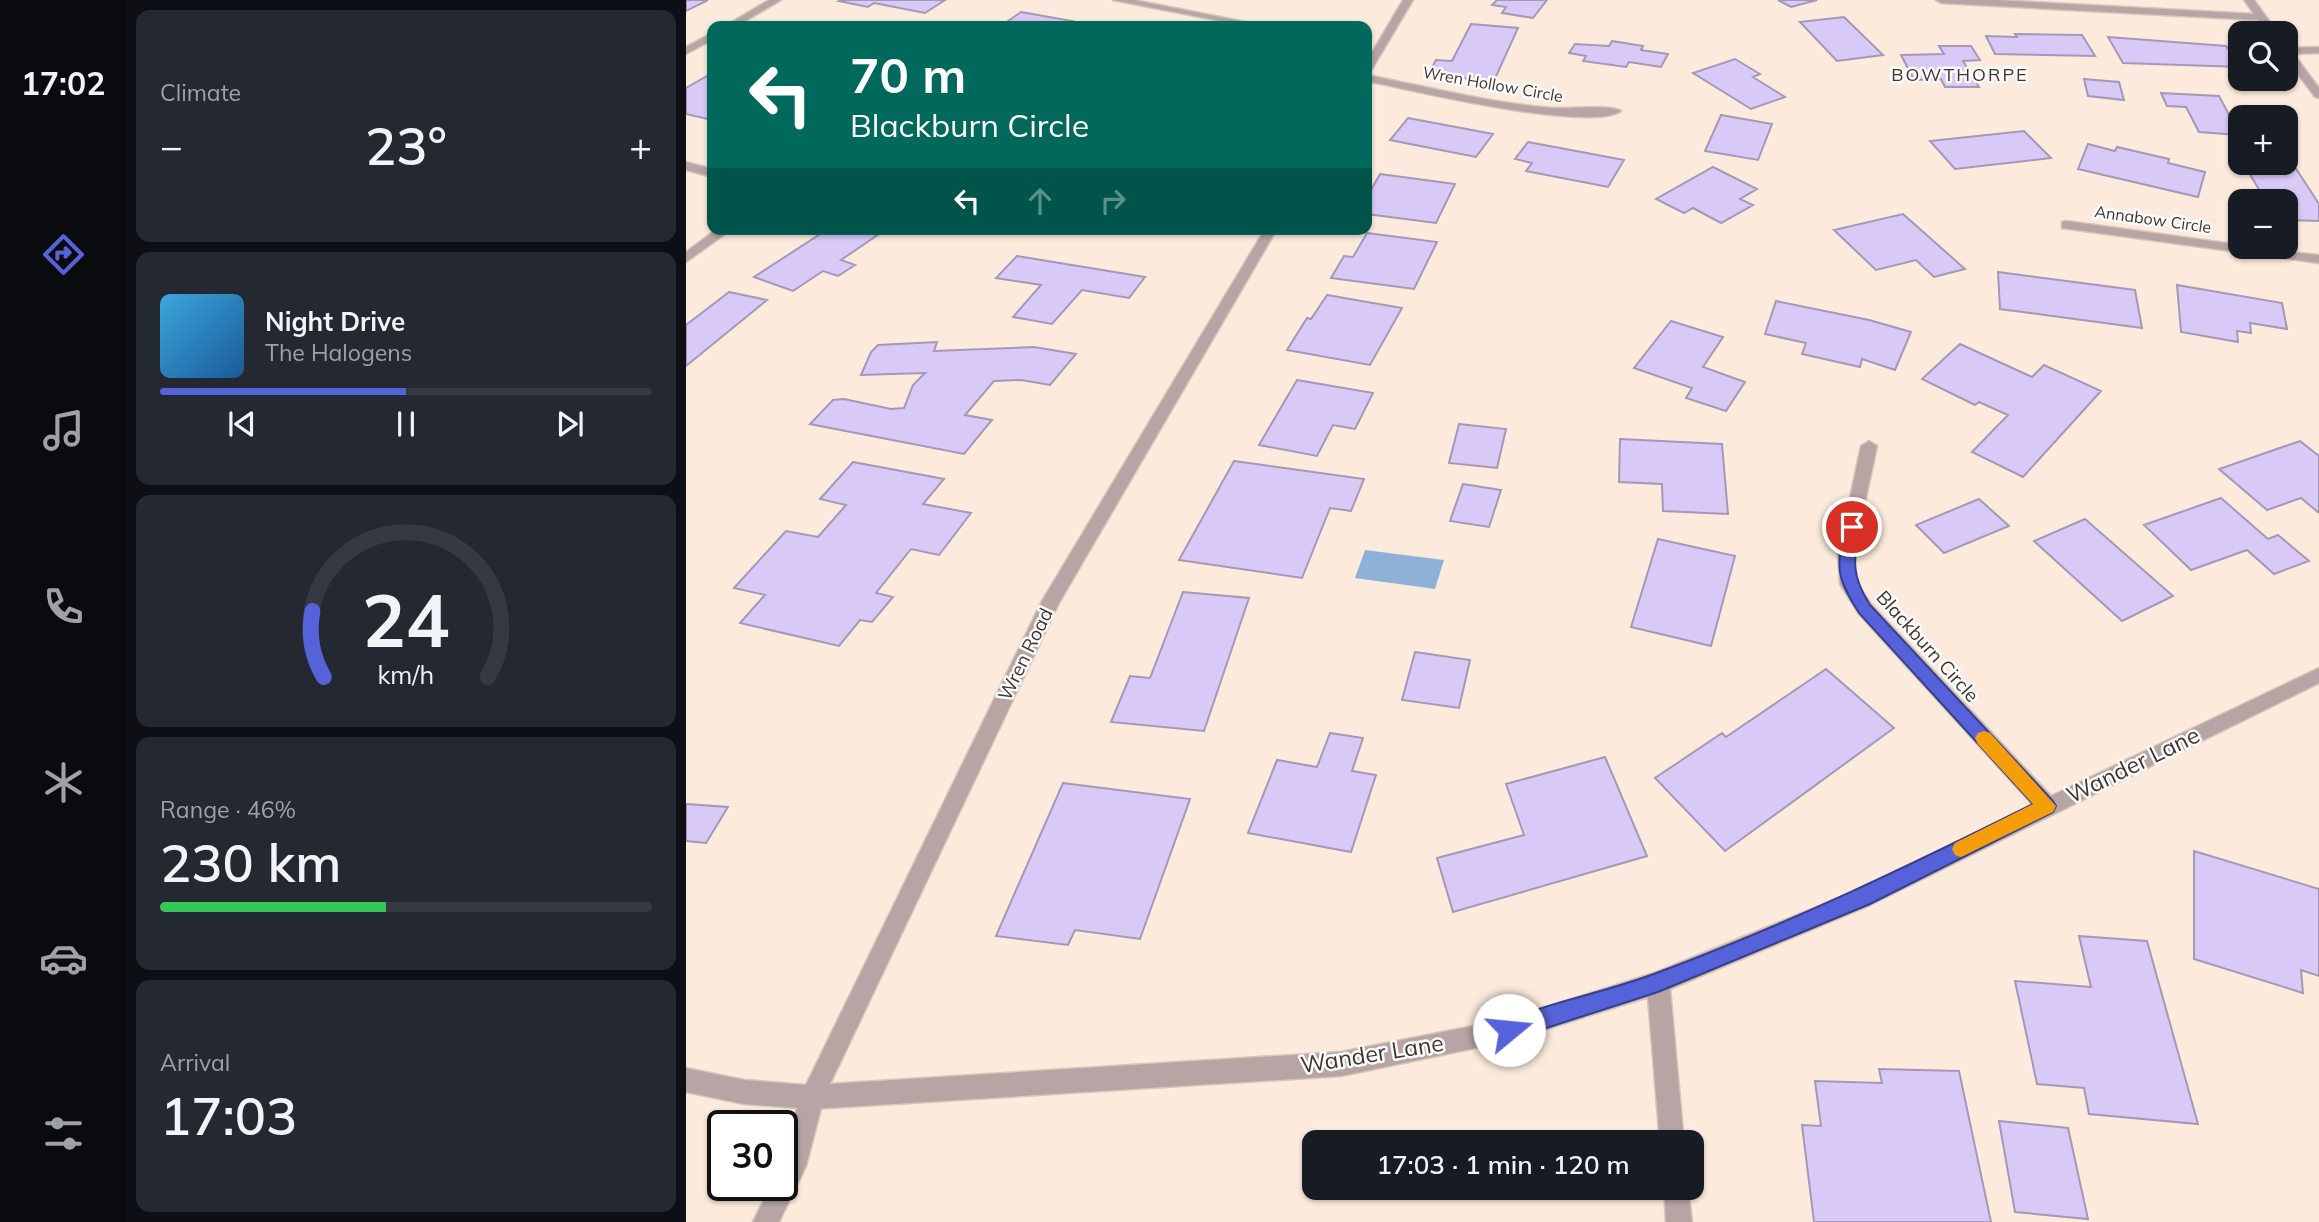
<!DOCTYPE html>
<meta charset="utf-8">
<style>
body{margin:0;font-family:Mulish,sans-serif;background:#242831;color:#f1f3f6;height:100vh;display:flex;flex-direction:column;font-size:26px;white-space:nowrap}
*{box-sizing:border-box;margin:0}
p{font-size:23px;color:#9ea1a6}
.icon{flex:none;width:38px;height:38px;fill:none;stroke:currentColor;stroke-width:2;stroke-linecap:round;stroke-linejoin:round}
.map{position:relative;flex:1;overflow:hidden}
.details{display:flex;flex-direction:column;gap:10px;padding:10px;background:#0d0f14;width:560px}
.details>*{flex:none}
.banner{position:absolute;left:21px;top:21px;width:665px;height:214px;border-radius:14px;box-shadow:0 2px 5px #0004;background:#00695c;color:#fff;overflow:hidden}
.controls{position:absolute;left:1542px;top:21px;display:grid;gap:14px}
.controls a{display:grid;place-items:center;width:70px;height:70px;border-radius:14px;background:#171b24;box-shadow:0 2px 5px #0004;font-size:35px}
.speed{position:absolute;left:21px;top:1110px;display:flex;gap:14px;font-size:35px;font-weight:700;text-align:center}
.speed>*{display:grid;place-content:center;width:91px;height:91px;border-radius:50%;background:#171b24;box-shadow:0 2px 5px #0004;line-height:1}
.speed .limit{border:4px solid #111;border-radius:10px;background:#fff;color:#111}
.pin{position:absolute;display:grid;place-items:center;width:60px;height:60px;color:#fff;margin:-30px;border:4px solid #fff;border-radius:50%;box-shadow:0 2px 7px #0007}
.me{position:absolute;width:77px;margin:-38px;rotate:73deg;stroke-linejoin:round;filter:drop-shadow(0 0 5px #0008)}
.turn{display:flex;align-items:center;gap:24px;height:147px;padding:0 28px;font-size:32px}
.turn .icon{width:91px;height:91px;stroke-width:2.5}
.turn b{display:block;font-size:49px;line-height:60px}
.lanes{display:flex;align-items:center;height:66px;padding:0 28px;background:#0003;justify-content:center;gap:35px;direction:ltr}
.lanes .off{opacity:.35}
.big{font-size:52px;font-weight:600;line-height:1.1}
.details .card{flex:1;display:flex;flex-direction:column;justify-content:center;gap:10px;min-width:0;padding:0 24px;border-radius:14px;background:#242831}
.details .dial{align-items:center;gap:0}
.dial svg{height:182px;overflow:visible;fill:none;stroke:#363941;stroke-width:7;stroke-linecap:round;text-anchor:middle}
.dial text{fill:#f1f3f6;stroke:none}
.song{display:flex;align-items:center;gap:21px}
.cover{width:84px;height:84px;border-radius:10px;background:linear-gradient(135deg,hsl(200 70% 55%),hsl(210 70% 35%))}
.played{height:7px;border-radius:4px;background:linear-gradient(90deg,#5662d9 50%,#363941 50%)}
.keys{display:flex;justify-content:space-around;direction:ltr}
.heat{display:flex;justify-content:space-between;align-items:center;font-size:38px;direction:ltr}
.charge{height:10px;border-radius:5px;background:linear-gradient(90deg,#34c759 46%,#363941 0)}
.trip{position:absolute;left:616px;top:1130px;width:402px;height:70px;border-radius:14px;background:#171b24;box-shadow:0 2px 5px #0004;font-weight:600;line-height:70px;text-align:center}
main{display:flex;flex:1;min-height:0}
.menu{display:flex;flex-direction:column;width:126px;justify-content:space-around;align-items:center;background:#090b0e;color:#9ea1a6}
.menu .icon{width:49px;height:49px}
.menu .selected{color:#5662d9}
.menu b{font-size:32px;color:#f1f3f6}
.map>svg:first-child{display:block}
.water{fill:#8eb2d7}
.building{fill:#d9c9f7;stroke:#a399b6;stroke-width:2}
.lines{fill:none;stroke-linecap:round;stroke-linejoin:round}
.service-casing{stroke:#d7c7ba;stroke-width:3}
.minor-casing{stroke:#d7c7ba;stroke-width:3}
.service{fill:#b6a5a4;fill-rule:evenodd}
.minor{fill:#b6a5a4;fill-rule:evenodd}
.route{fill:#5662d9;stroke:#38408d;stroke-width:2}
.slow{fill:#f59e0b}
.labels{text-anchor:middle;stroke-width:5;stroke-linejoin:round;paint-order:stroke}
.far-street-label{font-size:16px;fill:#41362d;stroke:#fbfbfb}
.far-neighbourhood-label{font-size:18px;letter-spacing:2px;fill:#41362d;stroke:#fbfbfb}
.street-label{font-size:19px;fill:#41362d;stroke:#fbfbfb}
.near-street-label{font-size:23px;fill:#41362d;stroke:#fbfbfb}
</style>
<main>
<nav class="menu">
<b>17:02</b>
<svg class="icon selected" aria-label="directions" viewBox="0 0 24 24"><path d="M12 3l9 9-9 9-9-9zM9 14v-3h6M13 9l2 2-2 2"/></svg>
<svg class="icon" aria-label="music" viewBox="0 0 24 24"><path d="M9 18V5l10-2v13"/><circle cx="6" cy="18" r="3"/><circle cx="16" cy="16" r="3"/></svg>
<svg class="icon" aria-label="phone" viewBox="0 0 24 24"><path d="M5 4h4l2 5-3 2q2 4 5 5l2-3 5 2v4C11 20 4 13 5 4z"/></svg>
<svg class="icon" aria-label="climate" viewBox="0 0 24 24"><path d="M12 3v18M4 7l16 10M4 17L20 7"/></svg>
<svg class="icon" aria-label="car" viewBox="0 0 24 24"><path d="M5 17H2v-5l4-1 3-4h7l3 4 3 1v5h-3M9 17h6M6 11h13"/><circle cx="7" cy="17" r="2"/><circle cx="17" cy="17" r="2"/></svg>
<svg class="icon" aria-label="filters" viewBox="0 0 24 24"><path d="M4 7h16M4 17h16"/><circle cx="9" cy="7" r="2"/><circle cx="15" cy="17" r="2"/></svg>
</nav>
<section class="details">
<div class="card"><p>Climate</p>
<div class="heat"><a>−</a><b class="big">23°</b><a>+</a></div>
</div>
<div class="card">
<div class="song"><i class="cover"></i><div><b>Night Drive</b><p>The Halogens</p></div></div>
<div class="played"></div>
<div class="keys"><svg class="icon" aria-label="previous" viewBox="0 0 24 24"><path d="M18 5L8 12l10 7zM5 5v14"/></svg><svg class="icon" aria-label="pause" viewBox="0 0 24 24"><path d="M8 5v14M16 5v14"/></svg><svg class="icon" aria-label="next" viewBox="0 0 24 24"><path d="M6 5l10 7-10 7zM19 5v14"/></svg></div>
</div>
<div class="card dial"><svg viewBox="0 0 100 80">
<path d="M14 69A42 42 0 1 1 86 69"/>
<path d="M14 69A42 42 0 0 1 9 40" stroke="#5662d9"/>
<text x="50" y="56" font-size="32" font-weight="700">24</text>
<text x="50" y="72" font-size="11">km/h</text>
</svg></div>
<div class="card"><p>Range · 46%</p><b class="big">230 km</b><div class="charge"></div></div>
<div class="card"><p>Arrival</p><b class="big">17:03</b></div>
</section>
<div class="map">
<svg width="1633" height="1222" viewBox="0 0 1633 1222">
<rect width="100%" height="100%" fill="#fcebdd"/>
<!-- water -->
<path class="water" d="M679 550 758 560 749 589 669 578Z"/>
<!-- building -->
<path class="building" d="M0 0H22L0 11Z
M155 0H259L239 13 188 3 182 7 153 1Z
M811 0H861L847 18 816 13 820 7 806 5Z
M1092 0H1131L1105 7Z
M335 12 386 21 379 26H315Z
M1158 17 1197 55 1151 61 1114 22Z
M785 24 832 28 808 81 742 75 750 60 766 61Z
M1329 34 1396 35 1409 56 1309 54 1300 36 1331 37Z
M1422 37 1540 46 1554 67 1437 63Z
M926 41 957 46 955 50 982 54 975 67 943 62 940 67 897 61 900 56 883 53 889 44 923 46Z
M1253 46H1285L1294 60 1277 61 1293 87H1259L1255 79 1228 80 1215 55 1258 54Z
M1049 59 1074 74 1067 77 1099 97 1065 109 1007 73Z
M21 76 26 77V120L0 114V88Z
M1398 79 1433 82 1438 100 1402 96Z
M1475 93 1533 96 1554 135 1513 132 1500 107 1481 106Z
M1035 115 1086 124 1072 160 1019 151Z
M722 118 807 134 790 157 704 140Z
M1338 131 1365 158 1269 169 1244 141Z
M842 142 938 160 922 187 840 171 846 163 829 159Z
M1402 144 1429 151 1431 147 1483 159 1482 163 1519 172 1512 197 1392 169Z
M1557 163 1607 164 1633 204V221L1600 220V201H1580Z
M1027 167 1071 189 1054 199 1067 205 1035 223 1007 208 998 213 970 199Z
M694 174 769 184 750 223 681 214V197Z
M1217 214 1279 269 1248 277 1230 260 1190 270 1148 230Z
M142 229H191L187 232 193 234 155 260 169 265 152 276 137 271 107 291 68 277Z
M681 233 751 242 728 289 645 278 658 256 667 257Z
M331 256 459 277 443 298 396 290 366 324 327 317 355 285 310 278Z
M1312 272 1449 290 1456 328 1314 309Z
M1491 285 1596 303 1601 329 1564 323 1565 333 1551 331 1552 342 1495 332Z
M43 292 81 300 0 366V325Z
M641 295 716 308 684 365 601 350 621 318 625 319Z
M1090 301 1183 320 1225 332 1209 370 1176 359 1174 367 1116 354 1120 343 1079 334Z
M985 321 1037 337 1017 367 1059 382 1040 411 1000 398 1006 388 948 368Z
M251 342 248 351 348 347 390 354 364 385 335 380 308 381 279 415 306 420 278 454 124 424 147 400 158 399 205 409 218 408 227 385 239 373 175 375 185 352 192 345Z
M1274 344 1346 377 1358 365 1415 391 1337 477 1286 452 1322 415 1293 402 1289 405 1236 379Z
M611 380 687 393 669 429 647 425 631 456 573 445Z
M773 424 820 429 811 468 763 463Z
M934 439 1036 444 1042 514 977 511 976 484 933 482Z
M1614 441 1633 456V513L1615 498 1581 510 1533 469Z
M548 461 678 479 665 511 644 508 616 578 493 560Z
M167 462 258 479 237 504 285 513 253 555 225 549 190 593 207 597 186 622 174 620 153 646 54 623 79 595 48 588 100 531 132 537 160 505 134 499Z
M777 484 815 490 803 527 764 521Z
M1535 498 1582 539 1592 535 1623 561 1588 574 1561 550 1505 570 1458 525Z
M1293 499 1323 526 1258 553 1230 525Z
M1399 519 1487 596 1436 621 1348 541Z
M972 539 1049 556 1025 646 945 627Z
M497 592 563 598 518 731 425 722 444 676 464 678Z
M729 652 784 660 773 708 716 700Z
M1140 669 1208 728 1039 851 969 778 1036 733 1040 737Z
M644 733 677 738 666 771 690 775 665 852 562 833 591 760 631 767Z
M919 757 961 856 767 912 751 858 838 835 820 784Z
M377 783 504 799 454 939 389 930 382 945 310 936Z
M0 804 42 807 20 843 0 841Z
M1508 851 1633 889V976L1615 970 1617 993 1508 959Z
M1393 936 1461 941 1512 1124 1403 1114 1398 1088 1351 1084 1329 981 1405 987Z
M1193 1069 1273 1071 1305 1222H1128L1116 1125 1135 1126 1129 1081 1196 1083Z
M1313 1121 1382 1128 1402 1219 1329 1212Z"/>
<g class="lines">
<!-- service casing -->
<g class="service-casing">
<path id="service" d="M1633 47V53L1600 54V48Z
M126 1085 134 1089 138 1097 120 1166 93 1222H67L85 1185H96V1163L114 1097 118 1089Z"/>
</g>
<!-- minor casing -->
<g class="minor-casing">
<path id="minor" d="M83 0H95L51 26H39Z
M427 0H448L580 26H560Z
M717 0H727L686 69 681 72V61Z
M1250 0H1311L1568 14 1558 0H1568L1592 33H1582L1572 20 1255 3Z
M26 33V40L0 54V47Z
M1600 48 1604 49 1633 88V98L1629 97 1600 58Z
M681 75C742 87 804 103 866 108 881 109 925 104 935 111 905 133 723 90 681 81Z
M0 162 26 169V177L0 170Z
M1380 221 1554 245V247L1633 255V263L1376 228V222Z
M31 229H46L0 262V252Z
M579 229H591L373 603 144 1084 655 1052 823 1019 971 972 1170 891 1347 805 1173 614 1154 584 1152 554 1175 446 1183 441 1191 446 1168 554 1171 583 1185 604 1365 796 1633 668V683L1184 905 984 989 998 1143H974L962 997 823 1041 655 1076 126 1109 58 1104 0 1092V1068L58 1080 120 1085 356 601Z
M978 1188H1002L1006 1222H980Z"/>
</g>
<!-- service -->
<use href="#service" class="service"/>
<!-- minor -->
<use href="#minor" class="minor"/>
</g>
<!-- route -->
<path class="route" d="M1166 521 1174 527C1167 561 1165 575 1184 605L1367 801 1370 806 1367 812 1184 904 1107 936 972 992 823 1040 816 1037 813 1030 816 1022C867 1001 922 992 973 972 1102 924 1225 865 1347 804L1173 613C1150 577 1150 568 1159 527Z"/>
<!-- slow -->
<path class="slow" d="M1298 731 1304 733 1370 806 1367 812 1275 857 1269 855 1266 849 1269 843 1347 804 1292 744 1289 738 1292 733Z"/>
<g class="labels">
<!-- far-street labels -->
<g class="far-street-label">
<text transform="translate(807 84) rotate(10)" y="6">Wren Hollow Circle</text>
<text transform="translate(1467 219) rotate(8)" y="6">Annabow Circle</text>
</g>
<!-- far-neighbourhood labels -->
<g class="far-neighbourhood-label">
<text x="1274" y="81">BOWTHORPE</text>
</g>
<!-- street labels -->
<g class="street-label">
<text transform="translate(1242 646) rotate(48)" y="7">Blackburn Circle</text>
<text transform="translate(339 654) rotate(-64)" y="7">Wren Road</text>
</g>
<!-- near-street labels -->
<g class="near-street-label">
<text transform="translate(1447 765) rotate(-26)" y="8">Wander Lane</text>
<text transform="translate(686 1054) rotate(-9)" y="8">Wander Lane</text>
</g>
</g>
</svg>
<div class="controls">
<a><svg class="icon" aria-label="search" viewBox="0 0 24 24"><circle cx="10" cy="10" r="6"/><path d="M15 15l6 6"/></svg></a>
<a>+</a>
<a>−</a>
</div>
<div class="speed"><div class="limit">30</div></div>
<div class="pin" style="left:1166px;top:527px;background:#d93025"><svg class="icon" aria-label="arrive" viewBox="0 0 24 24"><path d="M6 21V4h12l-3 4 3 4H6"/></svg></div>
<svg class="me" style="left:823px;top:1030px" viewBox="-20 -20 40 40"><circle r="19" fill="#fff"/><path d="M0-13L10 11 0 6-10 11z" fill="#5662d9"/></svg>
<div class="trip">17:03 · 1 min · 120 m</div>
<div class="banner">
<div class="turn"><svg class="icon" aria-label="left" viewBox="0 0 24 24"><path d="M17 20v-9H6M10 6l-5 5 5 5"/></svg><div><b>70 m</b>Blackburn Circle</div></div>
<div class="lanes"><svg class="icon" aria-label="left" viewBox="0 0 24 24"><path d="M17 20v-9H6M10 6l-5 5 5 5"/></svg><svg class="icon off" aria-label="ahead" viewBox="0 0 24 24"><path d="M12 20V5M6 11l6-6 6 6"/></svg><svg class="icon off" aria-label="right" viewBox="0 0 24 24"><path d="M7 20v-9h11M14 6l5 5-5 5"/></svg></div>
</div>
</div>
</main>
